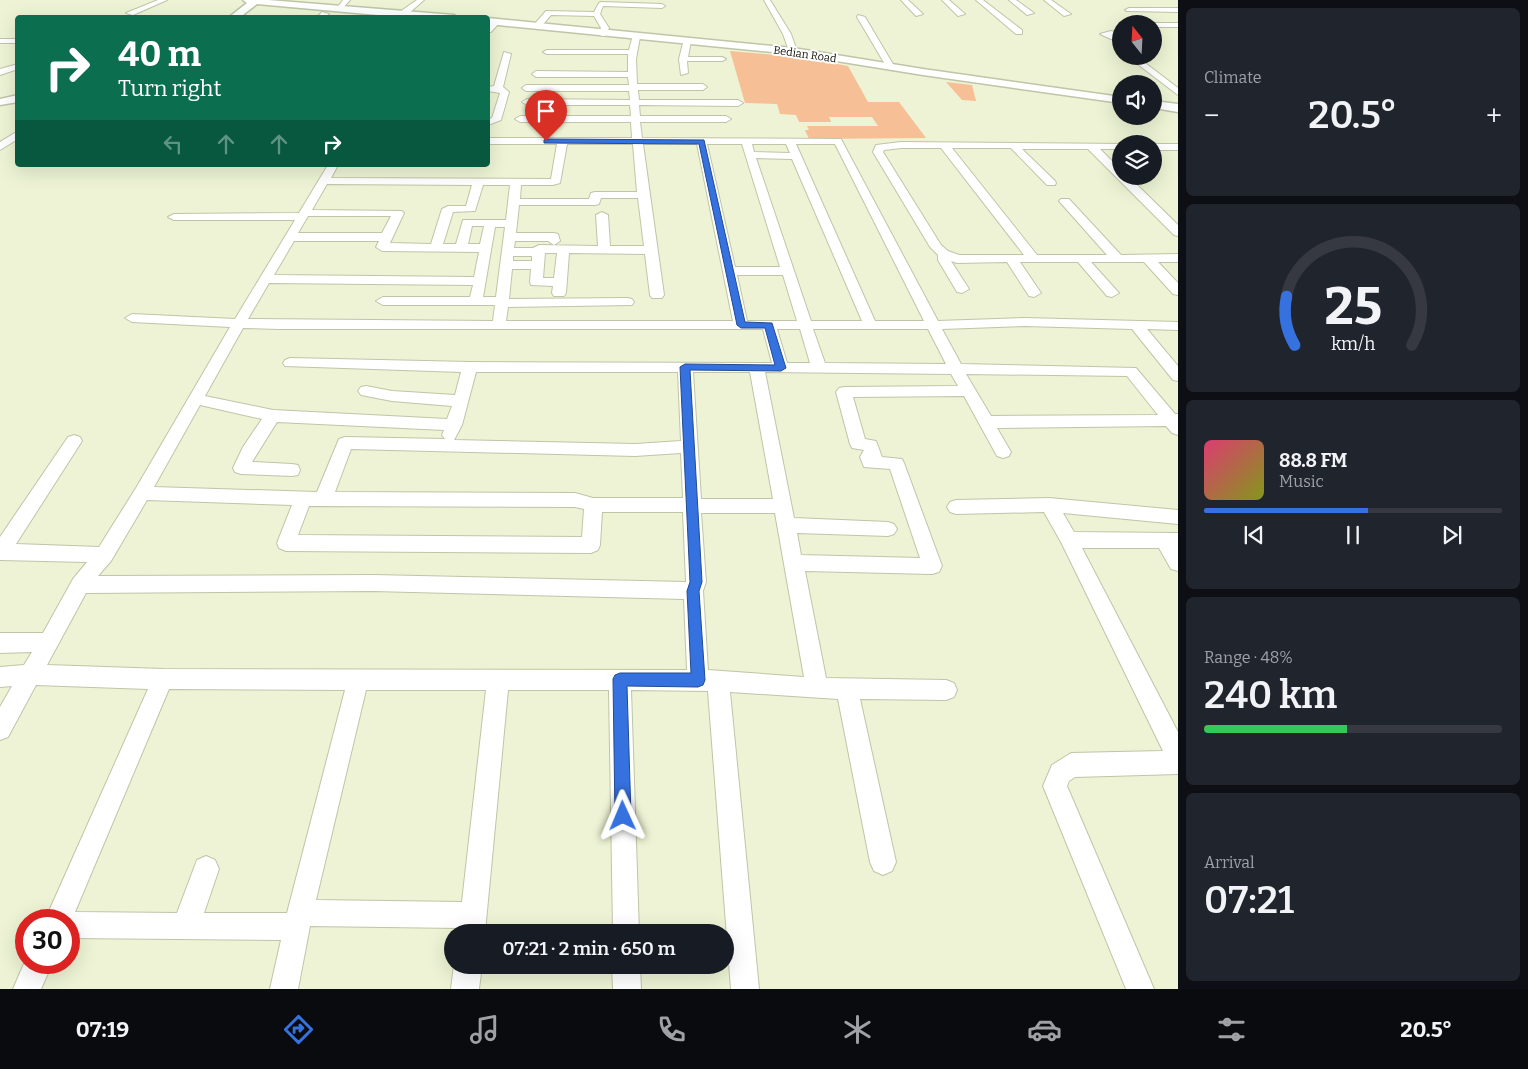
<!DOCTYPE html>
<meta charset="utf-8">
<style>
body{margin:0;font-family:Bitter,serif;background:#20242c;color:#f1f3f6;height:100vh;display:flex;flex-direction:column;font-size:19px;white-space:nowrap}
*{box-sizing:border-box;margin:0}
p{font-size:16px;color:#9ea1a6}
.icon{flex:none;width:28px;height:28px;fill:none;stroke:currentColor;stroke-width:2;stroke-linecap:round;stroke-linejoin:round}
.map{position:relative;flex:1;overflow:hidden}
.drawer{display:flex;flex-direction:column;gap:8px;padding:8px;background:#0d0f14;width:350px}
.drawer>*{flex:none}
.top-card{position:absolute;left:15px;top:15px;width:475px;height:152px;border-radius:5px;box-shadow:0 5px 20px #0002;background:#0b6e4f;color:#fff;overflow:hidden}
.needle{width:32px;rotate:342deg}
.controls{position:absolute;left:1112px;top:15px;display:grid;gap:10px}
.controls a{display:grid;place-items:center;width:50px;height:50px;border-radius:50%;background:#171b24;box-shadow:0 5px 20px #0002;font-size:25px}
.speed{position:absolute;left:15px;top:909px;display:flex;gap:10px;font-size:25px;font-weight:700;text-align:center}
.speed>*{display:grid;place-content:center;width:65px;height:65px;border-radius:50%;background:#171b24;box-shadow:0 5px 20px #0002;line-height:1}
.speed .limit{border:8px solid #d22;background:#fff;color:#111}
.pin{position:absolute;display:grid;place-items:center;width:42px;height:42px;color:#fff;margin:-51px -21px;border-radius:50% 50% 50% 0;rotate:-45deg;box-shadow:0 0 5px #0007}
.pin .icon{rotate:45deg}
.me{position:absolute;width:55px;margin:-28px;rotate:359deg;stroke-linejoin:round;filter:drop-shadow(0 0 4px #0008)}
.turn{display:flex;align-items:center;gap:18px;height:105px;padding:0 20px;font-size:22px}
.turn .icon{width:65px;height:65px;stroke-width:2.5}
.turn b{display:block;font-size:35px;line-height:42px}
.lanes{display:flex;align-items:center;height:48px;padding:0 20px;background:#0003;justify-content:center;gap:25px;direction:ltr}
.lanes .off{opacity:.35}
.big{font-size:38px;font-weight:600;line-height:1.1}
.drawer .tile{flex:1;display:flex;flex-direction:column;justify-content:center;gap:8px;min-width:0;padding:0 18px;border-radius:8px;background:#20242c}
.drawer .dial{align-items:center;gap:0}
.dial svg{height:130px;overflow:visible;fill:none;stroke:#363941;stroke-width:7;stroke-linecap:round;text-anchor:middle}
.dial text{fill:#f1f3f6;stroke:none}
.song{display:flex;align-items:center;gap:15px}
.cover{width:60px;height:60px;border-radius:8px;background:linear-gradient(135deg,hsl(340 70% 55%),hsl(70 70% 35%))}
.played{height:5px;border-radius:2px;background:linear-gradient(90deg,#3572e0 55%,#363941 55%)}
.keys{display:flex;justify-content:space-around;direction:ltr}
.heat{display:flex;justify-content:space-between;align-items:center;font-size:28px;direction:ltr}
.charge{height:8px;border-radius:4px;background:linear-gradient(90deg,#34c759 48%,#363941 0)}
.trip{position:absolute;left:444px;top:924px;width:290px;height:50px;border-radius:25px;background:#171b24;box-shadow:0 5px 20px #0002;font-weight:600;line-height:50px;text-align:center}
.tab-bar{display:flex;height:80px;justify-content:space-around;align-items:center;background:#090b0e;color:#9ea1a6}
.tab-bar .icon{width:35px;height:35px}
.tab-bar .on{color:#3572e0}
.tab-bar b{font-size:22px;color:#f1f3f6}
main{display:flex;flex:1;min-height:0}
.map>svg:first-child{display:block}
.green{fill:#f6bf96}
.lines{fill:none;stroke-linecap:round;stroke-linejoin:round}
.minor-casing{stroke:#bfc5a7;stroke-width:2}
.major-casing{stroke:#bfc5a7;stroke-width:3}
.minor{fill:#fff;fill-rule:evenodd}
.major{fill:#fff;fill-rule:evenodd}
.route{fill:#3572e0;stroke:#224a92}
.labels{text-anchor:middle;stroke-width:4;stroke-linejoin:round;paint-order:stroke}
.far-street-label{font-size:11px;fill:#0f1107;stroke:#fff}
</style>
<main>
<div class="map">
<svg width="1178" height="989" viewBox="0 0 1178 989">
<rect width="100%" height="100%" fill="#edf3d4"/>
<!-- green -->
<path class="green" d="M730 51 799 57 848 66 868 102H899L926 138 809 139 805 130H809L807 126H878L872 117H829L831 122H799L796 115 780 114 777 104 745 103Z
M946 82 972 85 976 101 962 100Z"/>
<g class="lines">
<!-- minor casing -->
<g class="minor-casing">
<path id="minor" d="M158 0H167L133 15 126 13Z
M343 0H350L342 9H338L337 8Z
M417 0H424L407 15H401V11Z
M764 0H770L791 34 797 51 796 53 789 51 783 34Z
M901 0H908L923 14 916 16Z
M942 0H949L965 14 958 16Z
M976 0H983L1022 30V34H1016Z
M1009 0H1016L1034 13 1027 15Z
M1044 0H1051L1071 14 1064 16Z
M601 2 662 4 665 6 662 8 603 6 600 14 609 28 605 36H602L598 34 601 28 594 16 551 15 539 29 532 27 546 11 594 12 599 3Z
M1129 8H1178V12L1127 11 1125 10Z
M322 12 329 14 325 18H316Z
M858 15 865 17 894 66 893 68 886 66 857 17Z
M156 16 178 18H153Z
M493 20 500 22 491 32H488V26Z
M1155 23H1178V27H1155L1152 24Z
M1111 31 1121 34V37L1111 39 1100 34Z
M633 35 640 37 636 59 637 84H703L707 87 703 90H638L639 100H738L743 103 738 106 639 105 640 116H726L731 119 726 122H640L642 138 841 139 938 321 1025 318 1178 322V330L1147 329 1178 366V381L1173 380 1132 329 1025 326 942 329 961 364 1136 368 1175 414H1178V435L1172 433 1166 426 997 428 1011 452 1009 456 1003 458 997 456 964 396 853 397 865 439 876 441 882 457 902 459 904 463 942 566 939 572 932 574 805 571 826 678 946 680 954 683 957 690 954 697 946 700 860 699 896 862 892 871 883 875 874 871 870 862 838 699 730 692 759 989H731L708 691 631 690 639 932H613L609 690H508L485 932H459V928L310 926 298 989H270L281 940 69 938V920H45L148 689 36 685 8 737 0 740V707L12 686 0 687V667L24 665 32 652 0 653V633H43L73 579 87 562 0 560V537L68 437 74 435 80 437 82 441 16 544 99 547 136 488 230 327 132 322 125 318 132 314 235 319 295 220H174L168 217 174 214 299 213 328 165H338L331 178 551 179 557 144H488V138H632L631 122H520L515 119 520 116H631L630 105H527L522 102 527 99 630 100 629 91H526L522 88 526 85H629L628 77H536L532 74 536 71 628 72V54H547L543 52 547 50H629ZM567 144H633L637 192H595L591 193 589 199H520L521 185H553L560 183ZM643 144H697L733 321H506L508 307 632 305 634 302 632 299 627 298 509 299 512 269H531L530 282 531 285 553 286 552 293 554 296H564L566 293 569 253 645 254 650 295 652 298H662L664 295ZM707 144H742L780 267H735ZM752 144H786L790 153 754 152ZM796 144H835L924 321H875ZM756 158 792 159 862 321H811ZM327 184 472 185 466 206H448L442 209 431 244 390 243 404 213 402 211 312 210ZM483 185H510L506 220H463L456 244H443L453 212 475 211ZM601 198H638L644 246H610L608 215 602 212 596 215 598 246 539 245 533 248H514L515 241H548L554 245 560 241 558 234 554 233H516L519 205H595L599 204ZM308 216H391L382 233H298ZM472 226H484L480 244H468ZM495 227H505L496 297H483ZM294 241H379L376 247 382 251 479 252 474 277 274 275ZM545 253H557L554 278H543ZM513 256H532V261H513ZM737 275H783L797 321H747ZM269 283 473 285 470 297H383L376 301 383 305H495L493 321 248 319ZM243 328 279 329H763L772 363 470 362 290 358 285 360 283 363 285 366 461 372 455 395 392 391 366 386 361 387 358 391 361 395 392 401 452 406 447 419 273 410 205 396ZM777 329H800L810 363H787ZM813 329H928L946 364 825 363ZM476 372H678L681 441 635 444 454 440 462 425ZM693 372H750L773 499H701ZM765 372 951 374 958 386 844 387 839 388 836 392 850 444 852 448 864 450 860 457 864 467 890 469 920 558 801 555 797 533 888 536 894 534 897 529 894 524 888 522 794 518ZM966 374 1127 376 1158 415 991 416ZM200 405 262 419 243 447 233 468 235 472 241 474 292 476 298 475 300 470 298 465 292 464 252 462 277 422 444 430 442 435 445 439 345 437 339 439 317 492 154 487ZM351 449 635 456 681 453 683 498H593L575 493 335 492ZM147 500 292 505 277 543 279 548 286 551 591 553 598 550 600 545 602 512H683L686 582 373 575 98 576 111 561ZM309 506 575 507 584 509 582 537 298 535ZM701 513H775L804 677 708 670 703 591 706 582ZM373 591 684 599 687 670 163 669 47 665 86 593ZM169 689 345 690 287 913H204L219 869 215 860 206 856 197 860 177 913 75 912ZM366 690H486L462 902 316 900Z
M0 39H18V43H0Z
M684 39 691 41 688 57H722L726 59 722 61H687L688 73 681 75 679 59Z
M504 52 511 54 503 87 509 92 501 120 488 125V119L492 118 500 93 488 91V87L494 86Z
M1127 56H1136L1178 88V95Z
M18 64V69L0 75V69Z
M18 131V139L0 150V142Z
M901 142 1124 144H1121V149H1100L1121 170V176H1128L1178 225V236L1174 235 1088 149H1022L1055 181 1056 183 1055 185H1047L1011 148H952L1037 255H1107L1059 201 1061 199H1069L1121 255 1178 254V262H1158L1178 283V295L1173 294 1144 262H1091L1119 293 1112 297 1107 296 1078 262H1020L1041 293 1034 297 1029 296 1007 262 957 263 951 261 969 289 962 293 957 292 938 260V255L930 247 873 152 876 145ZM901 148H941L1024 255H959L948 251 941 245 883 152 884 150Z
M1154 144H1178V150H1154Z
M1049 498 1178 510V524L1063 513 1074 532 1178 533V571L1171 569 1159 548H1082L1178 732V774L1075 777 1069 781 1067 786 1154 989H1126L1043 786 1052 765 1071 753 1163 751 1062 544 1044 512 956 514 950 512 947 507 950 502 956 500Z
M26 959V962H53L41 989H13Z
M454 965H482L479 989H451Z
M612 965H640L641 989H613Z"/>
</g>
<!-- major casing -->
<g class="major-casing">
<path id="major" d="M243 0H268L454 15 458 18H411L257 4 239 18H228L247 3Z
M488 18 793 48 923 69 1121 97V103L923 75 793 54 488 24Z
M18 95V102L0 105V99Z
M1154 101 1178 104V112L1154 108Z"/>
</g>
<!-- minor -->
<use href="#minor" class="minor"/>
<!-- major -->
<use href="#major" class="major"/>
</g>
<!-- route -->
<path class="route" d="M546 139 704 140 745 322 772 323 786 368 781 371 690 370 702 582 699 591 705 680 703 685 698 687 627 686 631 816 629 821 623 824 618 821 615 816 613 679 615 675 620 673H691L687 591 690 582 680 367 685 364 775 365 765 328H741L737 325 699 144 544 143V140Z"/>
<g class="labels">
<!-- far-street labels -->
<g class="far-street-label">
<text transform="translate(805 54) rotate(8)" y="4">Bedian Road</text>
</g>
</g>
</svg>
<div class="controls">
<a><svg class="needle" viewBox="-14 -14 28 28"><path d="M0-13l5 13h-10z" fill="#e53935"/><path d="M0 13l5-13h-10z" fill="#9ea1a6"/></svg></a>
<a><svg class="icon" aria-label="sound" viewBox="0 0 24 24"><path d="M4 9h4l5-4v14l-5-4H4zM17 9q2 3 0 6"/></svg></a>
<a><svg class="icon" aria-label="layers" viewBox="0 0 24 24"><path d="M12 4l9 5-9 5-9-5zM3 14l9 5 9-5"/></svg></a>
</div>
<div class="speed"><div class="limit">30</div></div>
<div class="pin" style="left:546px;top:141px;background:#d93025"><svg class="icon" aria-label="arrive" viewBox="0 0 24 24"><path d="M6 21V4h12l-3 4 3 4H6"/></svg></div>
<svg class="me" style="left:623px;top:816px" viewBox="-20 -20 40 40"><path d="M0-17L14 15 0 8-14 15z" fill="#3572e0" stroke="#fff" stroke-width="4"/></svg>
<div class="trip">07:21 · 2 min · 650 m</div>
<div class="top-card">
<div class="turn"><svg class="icon" aria-label="right" viewBox="0 0 24 24"><path d="M7 20v-9h11M14 6l5 5-5 5"/></svg><div><b>40 m</b>Turn right</div></div>
<div class="lanes"><svg class="icon off" aria-label="left" viewBox="0 0 24 24"><path d="M17 20v-9H6M10 6l-5 5 5 5"/></svg><svg class="icon off" aria-label="ahead" viewBox="0 0 24 24"><path d="M12 20V5M6 11l6-6 6 6"/></svg><svg class="icon off" aria-label="ahead" viewBox="0 0 24 24"><path d="M12 20V5M6 11l6-6 6 6"/></svg><svg class="icon" aria-label="right" viewBox="0 0 24 24"><path d="M7 20v-9h11M14 6l5 5-5 5"/></svg></div>
</div>
</div>
<section class="drawer">
<div class="tile"><p>Climate</p>
<div class="heat"><a>−</a><b class="big">20.5°</b><a>+</a></div>
</div>
<div class="tile dial"><svg viewBox="0 0 100 80">
<path d="M14 69A42 42 0 1 1 86 69"/>
<path d="M14 69A42 42 0 0 1 9 39" stroke="#3572e0"/>
<text x="50" y="56" font-size="32" font-weight="700">25</text>
<text x="50" y="72" font-size="11">km/h</text>
</svg></div>
<div class="tile">
<div class="song"><i class="cover"></i><div><b>88.8 FM</b><p>Music</p></div></div>
<div class="played"></div>
<div class="keys"><svg class="icon" aria-label="previous" viewBox="0 0 24 24"><path d="M18 5L8 12l10 7zM5 5v14"/></svg><svg class="icon" aria-label="pause" viewBox="0 0 24 24"><path d="M8 5v14M16 5v14"/></svg><svg class="icon" aria-label="next" viewBox="0 0 24 24"><path d="M6 5l10 7-10 7zM19 5v14"/></svg></div>
</div>
<div class="tile"><p>Range · 48%</p><b class="big">240 km</b><div class="charge"></div></div>
<div class="tile"><p>Arrival</p><b class="big">07:21</b></div>
</section>
</main>
<nav class="tab-bar">
<b>07:19</b>
<svg class="icon on" aria-label="directions" viewBox="0 0 24 24"><path d="M12 3l9 9-9 9-9-9zM9 14v-3h6M13 9l2 2-2 2"/></svg>
<svg class="icon" aria-label="music" viewBox="0 0 24 24"><path d="M9 18V5l10-2v13"/><circle cx="6" cy="18" r="3"/><circle cx="16" cy="16" r="3"/></svg>
<svg class="icon" aria-label="phone" viewBox="0 0 24 24"><path d="M5 4h4l2 5-3 2q2 4 5 5l2-3 5 2v4C11 20 4 13 5 4z"/></svg>
<svg class="icon" aria-label="climate" viewBox="0 0 24 24"><path d="M12 3v18M4 7l16 10M4 17L20 7"/></svg>
<svg class="icon" aria-label="car" viewBox="0 0 24 24"><path d="M5 17H2v-5l4-1 3-4h7l3 4 3 1v5h-3M9 17h6M6 11h13"/><circle cx="7" cy="17" r="2"/><circle cx="17" cy="17" r="2"/></svg>
<svg class="icon" aria-label="filters" viewBox="0 0 24 24"><path d="M4 7h16M4 17h16"/><circle cx="9" cy="7" r="2"/><circle cx="15" cy="17" r="2"/></svg>
<b>20.5°</b>
</nav>
